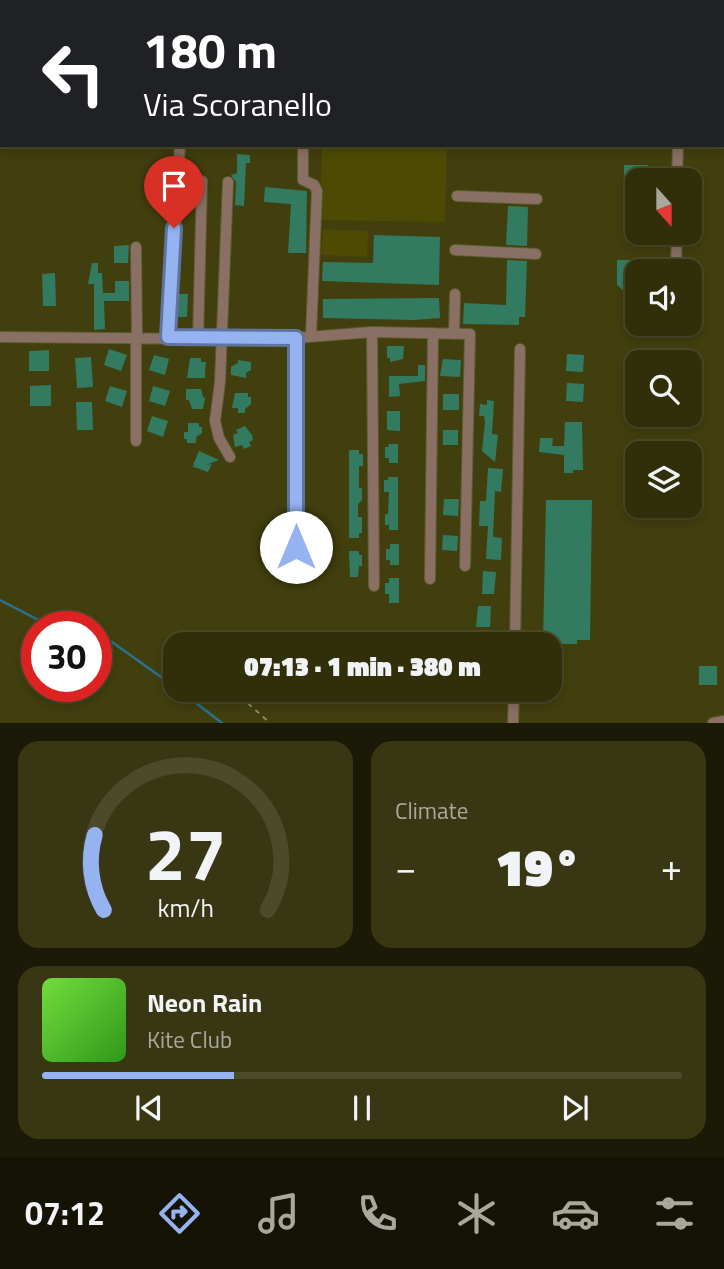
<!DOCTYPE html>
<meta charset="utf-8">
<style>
body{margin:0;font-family:"Titillium Web",sans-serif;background:#393713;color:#f1f3f6;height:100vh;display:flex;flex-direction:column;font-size:26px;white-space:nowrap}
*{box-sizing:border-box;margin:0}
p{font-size:23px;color:#a8a99c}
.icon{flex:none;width:38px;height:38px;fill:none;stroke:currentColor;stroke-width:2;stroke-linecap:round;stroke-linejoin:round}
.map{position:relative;height:723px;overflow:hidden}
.side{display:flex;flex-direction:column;gap:18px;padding:18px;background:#1b1a06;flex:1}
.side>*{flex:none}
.guide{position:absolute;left:0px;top:0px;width:724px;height:147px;box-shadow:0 4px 10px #0003,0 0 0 2px #4c4a2b;background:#202124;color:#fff;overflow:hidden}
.needle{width:46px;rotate:159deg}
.tools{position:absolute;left:625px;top:168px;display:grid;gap:14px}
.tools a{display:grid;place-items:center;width:77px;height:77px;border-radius:14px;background:#312f0a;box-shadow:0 4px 10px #0003,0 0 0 2px #4c4a2b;font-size:35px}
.speed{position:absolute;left:21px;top:611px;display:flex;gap:14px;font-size:35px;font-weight:700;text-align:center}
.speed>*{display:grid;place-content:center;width:91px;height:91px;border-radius:50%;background:#312f0a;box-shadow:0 4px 10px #0003,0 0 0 2px #4c4a2b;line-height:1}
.speed .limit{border:10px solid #d22;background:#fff;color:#111}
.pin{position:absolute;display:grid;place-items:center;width:60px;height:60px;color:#fff;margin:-72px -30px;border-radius:50% 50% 50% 0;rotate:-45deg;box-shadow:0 0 7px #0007}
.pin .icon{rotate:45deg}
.me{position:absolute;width:77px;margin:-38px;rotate:0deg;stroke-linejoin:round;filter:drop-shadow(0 0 5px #0008)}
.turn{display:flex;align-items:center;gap:24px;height:147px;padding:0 28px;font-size:32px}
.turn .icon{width:91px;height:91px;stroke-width:2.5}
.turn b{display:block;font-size:49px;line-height:60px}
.big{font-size:52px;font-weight:800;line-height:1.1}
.side .widget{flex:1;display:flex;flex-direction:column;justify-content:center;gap:10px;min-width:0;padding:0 24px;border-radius:21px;background:#393713}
.side .dial{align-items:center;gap:0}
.dial svg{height:182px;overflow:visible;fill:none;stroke:#4c4a2b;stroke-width:7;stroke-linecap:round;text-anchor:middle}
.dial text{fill:#f1f3f6;stroke:none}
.song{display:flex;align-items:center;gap:21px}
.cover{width:84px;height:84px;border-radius:10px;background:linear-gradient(135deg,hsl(100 70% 55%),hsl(110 70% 35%))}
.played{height:7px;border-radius:4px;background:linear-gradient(90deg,#95b2f1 30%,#4c4a2b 30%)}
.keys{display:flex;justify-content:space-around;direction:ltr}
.heat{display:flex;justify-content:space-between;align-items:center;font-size:38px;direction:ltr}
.side .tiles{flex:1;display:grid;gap:18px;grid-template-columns:1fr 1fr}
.widget:last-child{grid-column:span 2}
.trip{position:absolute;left:163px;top:632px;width:399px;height:70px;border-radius:21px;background:#312f0a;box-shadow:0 4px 10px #0003,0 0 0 2px #4c4a2b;font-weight:800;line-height:70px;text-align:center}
.dock{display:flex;height:112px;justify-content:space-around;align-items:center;background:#141304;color:#a8a99c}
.dock .icon{width:49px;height:49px}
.dock .on{color:#95b2f1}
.dock b{font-size:32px;color:#f1f3f6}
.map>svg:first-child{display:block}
.green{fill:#4d4b03}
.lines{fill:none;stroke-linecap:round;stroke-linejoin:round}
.stream{stroke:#2a728d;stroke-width:2.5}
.building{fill:#327b61}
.minor-casing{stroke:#5f5d2f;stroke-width:12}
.major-casing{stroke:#5f5d2f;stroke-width:16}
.path{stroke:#8d8d63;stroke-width:2;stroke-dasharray:5 5;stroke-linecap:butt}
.minor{stroke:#8a7064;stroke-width:10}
.major{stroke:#d5a288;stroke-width:14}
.route-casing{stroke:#61749d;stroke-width:18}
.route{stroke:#95b2f1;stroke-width:12}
</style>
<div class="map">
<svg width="724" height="723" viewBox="0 0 724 723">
<rect width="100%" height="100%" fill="#413f0e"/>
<!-- green -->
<path class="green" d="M322 145H447L445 222 320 220Z
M323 229 368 231 367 257 321 255Z"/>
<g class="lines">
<!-- stream -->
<path class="stream" d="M0 600 50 626
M96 639 112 642 175 687
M179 690 222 723"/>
</g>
<!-- building -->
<path class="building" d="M237 154 250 155V163H246L244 206 235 205 236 182 231 175 237 173Z
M624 165H648V176H632V181H624Z
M265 187 307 191 306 253H288L291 204 264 202Z
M508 206 528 207 527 246 506 245Z
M374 235 440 237 439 285 322 281 323 262 373 263Z
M129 245 128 263H114V246Z
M507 260 527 261 525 317H519V325L463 324 464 303 506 305Z
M617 260H632V279H637V293H626L617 285Z
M92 263H98V273H102L103 293H115V281H129V301H104L105 329 94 330V284H88Z
M55 273 56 306H43L42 274Z
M179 294H188L187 317H177Z
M439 298 440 318 414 320 323 318V299Z
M387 346H404L403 359 390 362V358H387Z
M109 349 127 355 121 371 104 365Z
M49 350V371H29V351Z
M567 354 584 355 583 372 566 371Z
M154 355 169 359 165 375 149 370Z
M91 357 93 387 77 388 75 358Z
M190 358H201V362H206L205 372H200H205V378H187Z
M443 359 461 360 460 377 440 376Z
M238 360 251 362V370L246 373V378L231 375V367L238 363Z
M418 365H425V381L399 384 400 396 389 397V376H418Z
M567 383 584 384 583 402 566 401Z
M51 385V406H30V386Z
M110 386 127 391 122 407 105 401Z
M153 386 170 391 165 406 149 401Z
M186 389H201L203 397 205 398 203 409H192L189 400H186Z
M235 393H248V397H251V404L245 409V413H238V408H232Z
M443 394H459V410H443Z
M487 400 494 401 492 434 498 435 495 462 482 451 485 422 484 416H479L480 404 487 405Z
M76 402H92L93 430H77Z
M387 411H400V431L387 430Z
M152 416 168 421 163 437 147 431Z
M565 422H582L583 470H573V473H564V455L539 452 540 438H553L552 446H564Z
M188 423H199V427H202V433L196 437V443H187V439H184V432H188Z
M245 426 252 435 253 440 249 442 251 446 244 449 242 445 235 447 233 435 238 433 236 430Z
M443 430H458V445H443Z
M388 444H398V463H389V458H385V447H389Z
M349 450H359V454H363V466H359V488H362V500L358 504V517H362V533H359V538H349Z
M199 451 219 460 206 465 212 464 208 472 191 466H195L193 465Z
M488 468 503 469 501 492 495 491 493 537 502 538 501 560 486 559 488 526H479L480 501H486Z
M388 477H398V530H389V525H385V514H388L389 492H384V480H388Z
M444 499H459L458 516 443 515Z
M546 500H592L590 640H577V644H543Z
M443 535 458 536 457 551 442 550Z
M390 544H399V565H390V560H386V549H390Z
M349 551H359V555H362V566H359L358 577H350Z
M483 571 496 572 494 594H482Z
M389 578H399V603H389V594H385V583H389Z
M478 606H491L490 627H476Z
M699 666H717V685H699Z"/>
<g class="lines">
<!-- minor casing -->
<g class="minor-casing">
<path id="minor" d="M512 0V2
M581 2V0
M682 2V0
M303 145V180L314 185 317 191 311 336
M677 180 678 145
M228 182 220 382 215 421 219 438 230 457
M457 196 537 199
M136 247 137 337
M455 250 536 254
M676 265 677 233
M372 332 374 586
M454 334 455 294
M0 337 221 339 296 338 372 332 470 334 465 566
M168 337 180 145
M198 339 202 181
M136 441V337
M296 547V338
M430 579 433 333
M515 644 520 349
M513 723 514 690
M713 723 724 721"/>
</g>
<!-- major casing -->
<g class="major-casing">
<path id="major" d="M493 2 499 0
M0 85H2"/>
</g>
<!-- path -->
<path class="path" d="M173 648 175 649
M233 690 270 723"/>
<!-- minor -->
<use href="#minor" class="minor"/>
<!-- major -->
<use href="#major" class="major"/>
</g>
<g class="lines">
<!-- route casing -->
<g class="route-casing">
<path id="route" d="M174 228 168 337 296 338V547"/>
</g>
<!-- route -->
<use href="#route" class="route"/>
</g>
</svg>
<div class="tools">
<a><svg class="needle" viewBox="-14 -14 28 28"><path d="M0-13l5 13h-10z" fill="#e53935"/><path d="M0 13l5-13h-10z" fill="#a8a99c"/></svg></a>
<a><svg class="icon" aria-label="sound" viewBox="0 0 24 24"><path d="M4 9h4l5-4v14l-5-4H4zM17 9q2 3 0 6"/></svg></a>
<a><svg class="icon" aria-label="search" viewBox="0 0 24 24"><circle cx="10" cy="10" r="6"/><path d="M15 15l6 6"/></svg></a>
<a><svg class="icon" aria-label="layers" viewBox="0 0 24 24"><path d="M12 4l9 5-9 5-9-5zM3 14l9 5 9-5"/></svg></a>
</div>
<div class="speed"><div class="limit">30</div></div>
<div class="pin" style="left:174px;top:228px;background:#d93025"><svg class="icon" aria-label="arrive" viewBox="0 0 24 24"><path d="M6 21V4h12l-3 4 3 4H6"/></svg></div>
<svg class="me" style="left:296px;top:547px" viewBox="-20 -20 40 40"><circle r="19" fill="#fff"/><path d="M0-13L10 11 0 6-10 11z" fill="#95b2f1"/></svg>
<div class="trip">07:13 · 1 min · 380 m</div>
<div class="guide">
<div class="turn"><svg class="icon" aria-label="left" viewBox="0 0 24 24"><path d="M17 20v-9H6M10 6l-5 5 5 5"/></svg><div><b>180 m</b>Via Scoranello</div></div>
</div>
</div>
<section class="side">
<div class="tiles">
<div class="widget dial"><svg viewBox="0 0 100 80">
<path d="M14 69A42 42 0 1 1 86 69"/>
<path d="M14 69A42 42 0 0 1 10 36" stroke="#95b2f1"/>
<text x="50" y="56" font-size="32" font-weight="700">27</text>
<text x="50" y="72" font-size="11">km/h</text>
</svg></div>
<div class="widget"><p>Climate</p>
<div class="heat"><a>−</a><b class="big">19°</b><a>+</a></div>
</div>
<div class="widget">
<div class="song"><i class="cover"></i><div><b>Neon Rain</b><p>Kite Club</p></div></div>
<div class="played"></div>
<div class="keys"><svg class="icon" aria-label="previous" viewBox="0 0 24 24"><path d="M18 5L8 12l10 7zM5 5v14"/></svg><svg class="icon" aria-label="pause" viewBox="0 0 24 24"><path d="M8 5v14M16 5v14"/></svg><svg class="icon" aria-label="next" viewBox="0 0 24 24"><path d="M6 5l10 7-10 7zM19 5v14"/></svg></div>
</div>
</div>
</section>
<nav class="dock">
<b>07:12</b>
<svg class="icon on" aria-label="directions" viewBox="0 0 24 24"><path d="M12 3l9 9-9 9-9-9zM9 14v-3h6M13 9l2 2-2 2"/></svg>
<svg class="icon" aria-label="music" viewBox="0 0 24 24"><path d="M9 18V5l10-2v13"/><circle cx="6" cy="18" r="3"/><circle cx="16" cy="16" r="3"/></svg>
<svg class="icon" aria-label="phone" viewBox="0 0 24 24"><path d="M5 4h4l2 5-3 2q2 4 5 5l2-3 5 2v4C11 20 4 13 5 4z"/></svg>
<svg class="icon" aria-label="climate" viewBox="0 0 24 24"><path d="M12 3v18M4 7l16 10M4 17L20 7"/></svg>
<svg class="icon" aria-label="car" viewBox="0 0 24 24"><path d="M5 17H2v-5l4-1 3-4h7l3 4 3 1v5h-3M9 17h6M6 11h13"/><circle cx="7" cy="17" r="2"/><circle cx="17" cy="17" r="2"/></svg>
<svg class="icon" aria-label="filters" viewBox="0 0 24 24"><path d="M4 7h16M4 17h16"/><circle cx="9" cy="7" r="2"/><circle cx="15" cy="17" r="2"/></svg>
</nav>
